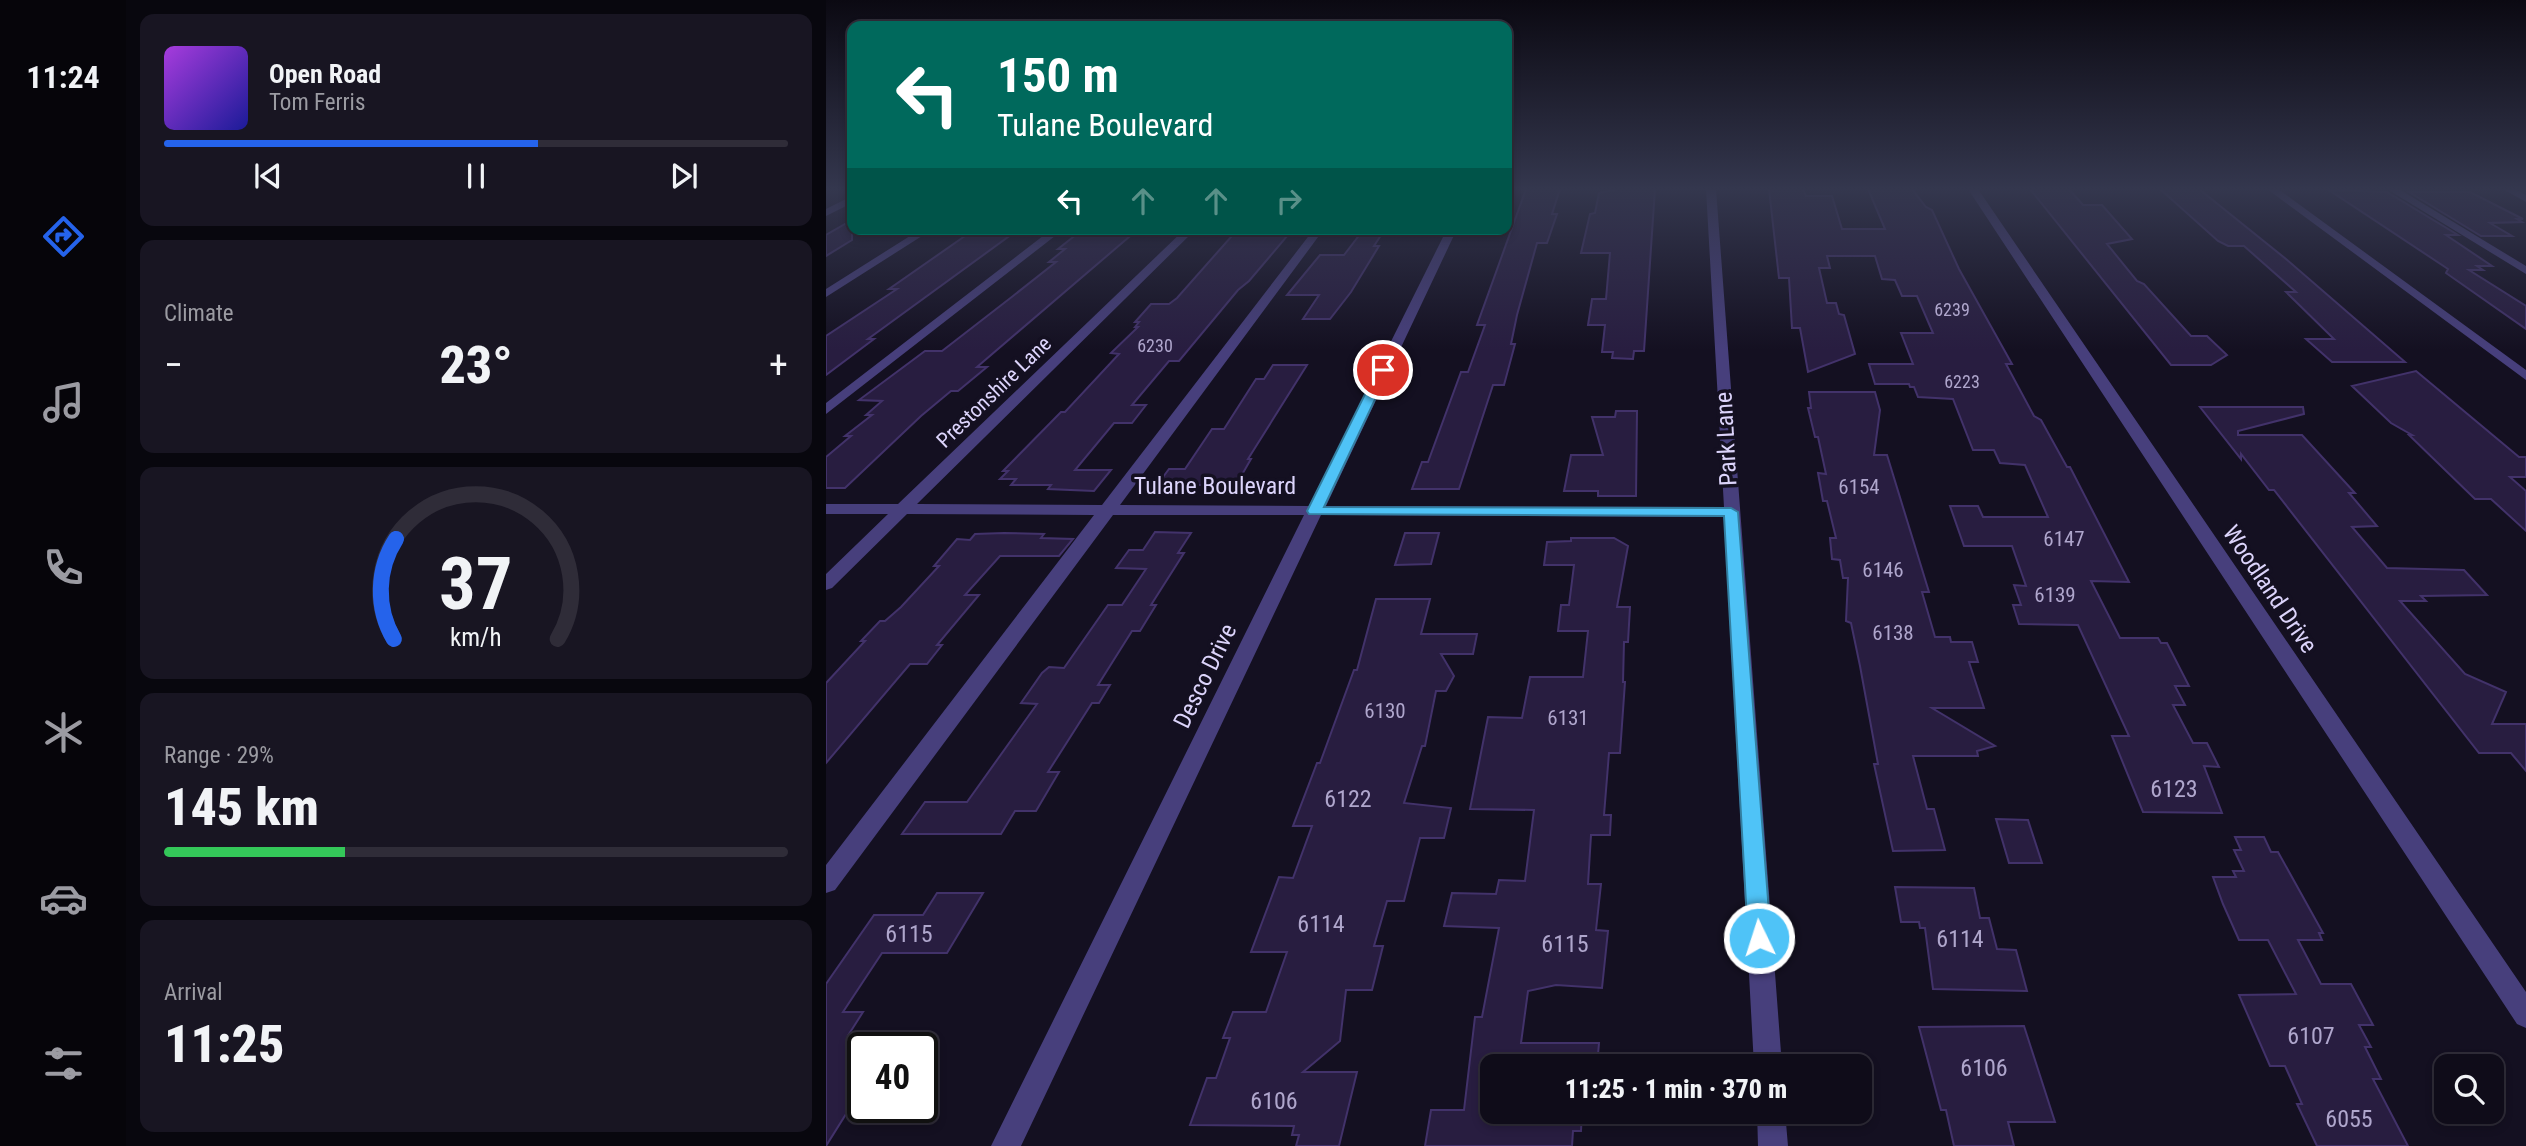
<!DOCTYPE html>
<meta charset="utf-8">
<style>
body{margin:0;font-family:"Roboto Condensed",sans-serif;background:#181522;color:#f1f3f6;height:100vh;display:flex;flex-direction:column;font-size:26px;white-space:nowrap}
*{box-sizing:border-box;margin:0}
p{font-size:23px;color:#9b9ba2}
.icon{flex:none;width:38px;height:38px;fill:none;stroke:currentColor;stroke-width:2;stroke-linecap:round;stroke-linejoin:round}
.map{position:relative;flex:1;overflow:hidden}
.side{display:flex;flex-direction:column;gap:14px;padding:14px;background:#08070e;width:700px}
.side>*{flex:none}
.banner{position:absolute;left:21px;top:21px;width:665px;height:214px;border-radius:14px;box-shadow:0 4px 10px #0003,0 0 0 2px #2f2c38;background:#00695c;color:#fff;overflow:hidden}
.fabs{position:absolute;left:1608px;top:1054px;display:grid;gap:14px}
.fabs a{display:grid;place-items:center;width:70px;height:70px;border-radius:14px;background:#0f0c19;box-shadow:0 4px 10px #0003,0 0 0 2px #2f2c38;font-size:35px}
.speed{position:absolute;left:21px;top:1032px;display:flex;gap:14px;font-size:35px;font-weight:700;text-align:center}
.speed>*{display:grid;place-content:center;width:91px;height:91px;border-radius:50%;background:#0f0c19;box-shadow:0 4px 10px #0003,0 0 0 2px #2f2c38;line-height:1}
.speed .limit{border:4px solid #111;border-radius:10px;background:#fff;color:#111}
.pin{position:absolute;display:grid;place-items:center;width:60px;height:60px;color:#fff;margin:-30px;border:4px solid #fff;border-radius:50%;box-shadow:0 2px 7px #0007}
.me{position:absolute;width:77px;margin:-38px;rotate:356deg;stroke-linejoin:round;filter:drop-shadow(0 0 5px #0008)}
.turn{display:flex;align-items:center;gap:24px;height:147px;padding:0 35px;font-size:32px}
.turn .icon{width:91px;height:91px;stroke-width:2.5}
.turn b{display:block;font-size:49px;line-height:60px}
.lanes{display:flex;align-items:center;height:66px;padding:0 35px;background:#0003;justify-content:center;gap:35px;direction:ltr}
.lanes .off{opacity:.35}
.big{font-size:52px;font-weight:800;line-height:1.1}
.side .card{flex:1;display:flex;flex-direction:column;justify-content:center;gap:10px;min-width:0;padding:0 24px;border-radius:14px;background:#181522}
.side .dial{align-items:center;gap:0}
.dial svg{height:182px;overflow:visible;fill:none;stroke:#2f2c38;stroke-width:7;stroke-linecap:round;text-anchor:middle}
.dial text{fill:#f1f3f6;stroke:none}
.song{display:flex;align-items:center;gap:21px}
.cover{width:84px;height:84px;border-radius:10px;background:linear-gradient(135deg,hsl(280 70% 55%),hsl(240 70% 35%))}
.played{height:7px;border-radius:4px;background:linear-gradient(90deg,#2563eb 60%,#2f2c38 60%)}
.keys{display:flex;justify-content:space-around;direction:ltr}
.heat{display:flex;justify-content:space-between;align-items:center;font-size:38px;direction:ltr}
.charge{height:10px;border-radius:5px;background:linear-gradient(90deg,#34c759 29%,#2f2c38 0)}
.trip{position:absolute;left:654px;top:1054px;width:392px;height:70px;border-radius:14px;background:#0f0c19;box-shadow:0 4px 10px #0003,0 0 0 2px #2f2c38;font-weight:800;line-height:70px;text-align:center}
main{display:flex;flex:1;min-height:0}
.menu{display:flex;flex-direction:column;width:126px;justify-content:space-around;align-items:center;background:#06050a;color:#9b9ba2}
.menu .icon{width:49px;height:49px}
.menu .selected{color:#2563eb}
.menu b{font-size:32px;color:#f1f3f6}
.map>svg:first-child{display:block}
.building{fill:#281d40;stroke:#42326a;stroke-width:2}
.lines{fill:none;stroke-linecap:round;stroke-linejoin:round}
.minor{fill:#473f7c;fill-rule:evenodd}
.route{fill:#4fc3f7;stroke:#337fa1;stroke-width:2}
.labels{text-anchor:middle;stroke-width:7;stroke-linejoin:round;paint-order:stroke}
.far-number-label{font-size:18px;fill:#afa6cc}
.far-street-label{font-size:21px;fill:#dcd4fb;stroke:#141021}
.number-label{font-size:21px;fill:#afa6cc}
.street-label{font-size:24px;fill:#dcd4fb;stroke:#141021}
.near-number-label{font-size:24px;fill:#afa6cc}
</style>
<main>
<nav class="menu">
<b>11:24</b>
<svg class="icon selected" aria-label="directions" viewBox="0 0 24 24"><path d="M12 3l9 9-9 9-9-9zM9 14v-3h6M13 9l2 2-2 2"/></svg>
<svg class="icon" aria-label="music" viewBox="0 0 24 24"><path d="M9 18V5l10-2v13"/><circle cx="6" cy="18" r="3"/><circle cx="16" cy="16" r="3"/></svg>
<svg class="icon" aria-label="phone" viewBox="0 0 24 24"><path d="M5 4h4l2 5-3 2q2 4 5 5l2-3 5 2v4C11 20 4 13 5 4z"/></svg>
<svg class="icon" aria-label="climate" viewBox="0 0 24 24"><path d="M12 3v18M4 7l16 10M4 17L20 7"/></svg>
<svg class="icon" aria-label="car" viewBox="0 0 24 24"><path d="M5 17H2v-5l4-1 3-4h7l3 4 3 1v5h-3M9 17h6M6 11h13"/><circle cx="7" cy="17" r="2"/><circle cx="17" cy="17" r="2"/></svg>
<svg class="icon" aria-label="filters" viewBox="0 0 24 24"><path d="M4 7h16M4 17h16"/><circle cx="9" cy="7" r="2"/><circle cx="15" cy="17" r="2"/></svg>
</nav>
<section class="side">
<div class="card">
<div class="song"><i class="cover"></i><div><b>Open Road</b><p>Tom Ferris</p></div></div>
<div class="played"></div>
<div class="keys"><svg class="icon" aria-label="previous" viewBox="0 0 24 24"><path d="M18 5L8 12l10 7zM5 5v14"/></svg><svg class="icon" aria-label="pause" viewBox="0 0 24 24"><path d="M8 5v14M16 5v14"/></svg><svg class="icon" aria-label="next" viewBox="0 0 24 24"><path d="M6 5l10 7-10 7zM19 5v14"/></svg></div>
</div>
<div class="card"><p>Climate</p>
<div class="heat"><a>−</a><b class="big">23°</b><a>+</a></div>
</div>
<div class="card dial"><svg viewBox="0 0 100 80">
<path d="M14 69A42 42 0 1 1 86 69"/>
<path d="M14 69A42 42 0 0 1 15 25" stroke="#2563eb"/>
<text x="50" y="56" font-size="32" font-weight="700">37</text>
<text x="50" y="72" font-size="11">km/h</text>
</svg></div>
<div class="card"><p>Range · 29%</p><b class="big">145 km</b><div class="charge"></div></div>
<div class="card"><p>Arrival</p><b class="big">11:25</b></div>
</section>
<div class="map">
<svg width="1700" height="1146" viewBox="0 0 1700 1146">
<rect width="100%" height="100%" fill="#141021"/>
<!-- building -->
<path class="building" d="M700 189H734L726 214H731L721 243H711L691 315 685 344H689L678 385H667L633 489H586L596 462H602L635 372H642L659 325H651Z
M792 189H829L818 351H808L807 359 786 358 787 352H776L779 325H762L766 299H780L784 253H755L764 214 769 213 773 193Z
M943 189H977L980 196H1006L1016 229H1059L1042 189H1086L1100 207 1106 210 1133 269 1186 364H1180L1208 416 1215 420 1241 467H1244L1303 582 1265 581 1294 638H1332L1335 643H1341L1363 686H1349L1359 705H1347L1367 743H1381L1393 767 1378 766 1396 813 1317 812 1286 736H1303L1252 625 1193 624 1187 605H1195L1188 585 1200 586 1186 546H1138L1124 506H1152L1157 517H1222L1199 465 1174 463 1168 450H1147L1127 399 1092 397 1088 387H1084L1083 384H1049L1043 364H1087L1075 333H1107L1091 296H1076L1069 280 1056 279 1049 256H1001L1004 268H993L1001 303H1010L1013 314 1018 315 1029 354 982 372 974 328H966L963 278H953Z
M1204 189H1243L1257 205H1276L1306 239 1281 244 1311 281 1318 284 1365 336H1381L1401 355 1385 365H1345Z
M1334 189H1373L1460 259 1579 362H1506L1480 339H1508L1460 292H1470L1418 246H1402L1392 241Z
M1503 190 1561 192 1632 235H1620L1666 266H1651L1657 270H1643L1700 306V329L1620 273 1622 269Z
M1583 192H1644L1697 219H1691L1696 222 1664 223 1686 236H1655Z
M26 220V240L0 256V235Z
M149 229H193L42 339H48L0 375V336L71 289H63Z
M299 229 297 231H310L151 367H161L132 391H125L95 416 19 488H0V457L25 436H19L46 415H40L56 401 33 400 99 351H116L187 296 230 262H223L239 249H232L256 230Z
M412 229H440L435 234 462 235 423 281 412 290 353 361H343L306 405H320L306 423H288L249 470H285L268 491 222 489 225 485H185L190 479H174L182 471H177L235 412H239L293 354 285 353 312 327H309L313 322H309L325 304H343L351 298Z
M538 229H559L548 246H553L525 292 504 319H477L493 295H461L494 255H518Z
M447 365H481L422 459H425L410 485H358L353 492H326L343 469H359L386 429H398L430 379H438Z
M1590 371 1693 457H1700V477H1684L1700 491V531L1665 499H1649L1583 435H1586L1565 423 1526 386Z
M983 392H1049L1054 410 1048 455H1061L1103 592H1096L1109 637H1124L1125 642H1146L1152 662H1143L1158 708H1106L1169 746 1151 751 1152 756H1087L1101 809H1108L1119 850 1067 851 1048 764H1052L1034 666 1025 623 1020 621 1022 578H1017L1014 560 1006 559 1004 538H1010L1001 501H997L992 473 1000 474 992 437H989L982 408H985Z
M1374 407H1477L1478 414 1412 431V435H1476L1529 493H1523L1551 526 1526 527 1561 568 1638 570 1661 595 1595 596 1600 601H1574L1639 674 1680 692 1666 724H1700V771L1685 753H1653L1448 490H1443L1415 454V459Z
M790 411H811L810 496H772V491H738L745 455H777L766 417H789Z
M329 532 365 533 352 553H358L325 605H330L314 631H306L272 685H284L273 703H266L222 772H233L210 811H189L175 834H76L99 802H141L211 704 195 703 216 673 223 667 238 668 282 605H296L320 569 290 568 303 550H317Z
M178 533 218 534 215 538 247 539 233 556H174L139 595H153L111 645H116L101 664H84L0 763V683L39 641H35L54 621H59L75 607 113 566H108L131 539 144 540 149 534Z
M579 533H613L605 564 569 565Z
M745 538H788L802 546 791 607H804L802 642H798L797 682H799L794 753H783L778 815H785L784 835H765L762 884H775L770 930 782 931 776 988 730 985 702 991 695 1043H773L771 1066H667V1111H756L755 1131H747L746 1146H599L605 1110H638L649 1017H656L673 928 618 926 626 893 670 894 673 880 699 881 708 810 644 809 662 717 696 718 704 677H757L762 631H732L735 605H743L748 565H718L721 542 745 541Z
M550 599H604L595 634H651L647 654H615L628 676 620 691H610L599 746H596L578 803 625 808 618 838H594L578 901H561L548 946H557L546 990H520L514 1041 477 1072H531L513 1146H470L473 1135H466L468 1126 364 1125 381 1078H390L404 1038H397L407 1012H440L461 952H425L453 877 467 878 486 826H467L491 763H494L528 670H531Z
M1170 819 1202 820 1216 863H1183Z
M1409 837H1438L1445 852H1452L1497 933H1493L1496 940H1472L1495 984H1525L1547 1025H1533L1545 1047H1539L1555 1079H1547L1582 1146H1491L1471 1104H1476L1459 1066H1444L1413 995 1470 994 1442 940H1413L1397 904 1387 877H1410L1407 871H1418L1408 850H1415Z
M1069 887 1148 888 1154 918H1163L1171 949 1190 950 1201 991 1107 989 1099 928H1094L1093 922H1075Z
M111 893H157L121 953H56L17 1012H37L23 1034H37V1087L0 1146V984L48 915H97Z
M1198 1026 1229 1122H1182L1188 1146H1128L1120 1110H1115L1093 1027Z"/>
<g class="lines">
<!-- minor -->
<path class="minor" d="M880 189H890L956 1066H928L898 517 495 515 195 1146H165L478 515H287L9 890 0 893V865L268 515 81 514 6 588 0 590V574L62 514H0V504H72L359 229H370L91 504 276 505 488 229H498L294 505 483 506 621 229H631L500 506 898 507Z
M1142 189H1152L1700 992V1028L1691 1024Z
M1441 189H1452L1700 370V380Z
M1561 189H1573L1700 266V274Z
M1677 189H1689L1700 195V202Z
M26 196V203L0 216V209Z
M95 229H107L0 297V289Z
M226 229H238L0 414V403Z
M931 1111H959L962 1146H932Z"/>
</g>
<!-- sky -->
<linearGradient id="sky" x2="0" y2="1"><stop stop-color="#0b0912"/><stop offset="0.54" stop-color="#34374e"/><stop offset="1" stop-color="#34374e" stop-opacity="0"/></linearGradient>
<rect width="1700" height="350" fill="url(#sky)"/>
<!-- route -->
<path class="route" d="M557 367 563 370 498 507 905 508 912 512 945 938 942 945 933 948 925 945 922 938 898 516 483 514 481 511 551 370Z"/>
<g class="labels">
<!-- far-number labels -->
<g class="far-number-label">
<text x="1126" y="316">6239</text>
<text x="329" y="352">6230</text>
<text x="1136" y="388">6223</text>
</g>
<!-- far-street labels -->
<g class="far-street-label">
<text transform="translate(168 392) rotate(-44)" y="7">Prestonshire Lane</text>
</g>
<!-- number labels -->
<g class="number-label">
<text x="1033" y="494">6154</text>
<text x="1238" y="546">6147</text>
<text x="1057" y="577">6146</text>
<text x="1229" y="602">6139</text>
<text x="1067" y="640">6138</text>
<text x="559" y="718">6130</text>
<text x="742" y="725">6131</text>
</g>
<!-- street labels -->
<g class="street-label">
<text transform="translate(900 439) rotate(-93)" y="8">Park Lane</text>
<text x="389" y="494">Tulane Boulevard</text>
<text transform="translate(1444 589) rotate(56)" y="8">Woodland Drive</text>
<text transform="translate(379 676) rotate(-64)" y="8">Desco Drive</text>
</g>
<!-- near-number labels -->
<g class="near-number-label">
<text x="1348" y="797">6123</text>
<text x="522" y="807">6122</text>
<text x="495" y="932">6114</text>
<text x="83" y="942">6115</text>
<text x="1134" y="947">6114</text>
<text x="739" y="952">6115</text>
<text x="1485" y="1044">6107</text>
<text x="1158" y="1076">6106</text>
<text x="448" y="1109">6106</text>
<text x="1523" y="1127">6055</text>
</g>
</g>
</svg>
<div class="fabs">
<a><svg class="icon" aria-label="search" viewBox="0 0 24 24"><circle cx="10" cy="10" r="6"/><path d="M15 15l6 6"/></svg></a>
</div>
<div class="speed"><div class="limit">40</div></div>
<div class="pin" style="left:557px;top:370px;background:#d93025"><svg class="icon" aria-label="arrive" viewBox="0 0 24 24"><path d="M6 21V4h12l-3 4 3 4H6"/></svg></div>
<svg class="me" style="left:933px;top:938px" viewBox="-20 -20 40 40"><circle r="17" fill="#4fc3f7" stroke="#fff" stroke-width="3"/><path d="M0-11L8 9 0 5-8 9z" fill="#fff"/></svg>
<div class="trip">11:25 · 1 min · 370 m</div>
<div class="banner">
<div class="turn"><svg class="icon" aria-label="left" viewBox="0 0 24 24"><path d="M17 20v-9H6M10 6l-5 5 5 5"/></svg><div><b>150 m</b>Tulane Boulevard</div></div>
<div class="lanes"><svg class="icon" aria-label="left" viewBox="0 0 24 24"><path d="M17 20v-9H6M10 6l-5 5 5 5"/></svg><svg class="icon off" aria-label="ahead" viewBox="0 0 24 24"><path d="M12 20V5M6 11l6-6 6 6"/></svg><svg class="icon off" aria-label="ahead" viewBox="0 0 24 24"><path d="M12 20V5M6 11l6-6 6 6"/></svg><svg class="icon off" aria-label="right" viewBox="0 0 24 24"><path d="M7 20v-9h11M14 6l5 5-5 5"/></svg></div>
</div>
</div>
</main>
